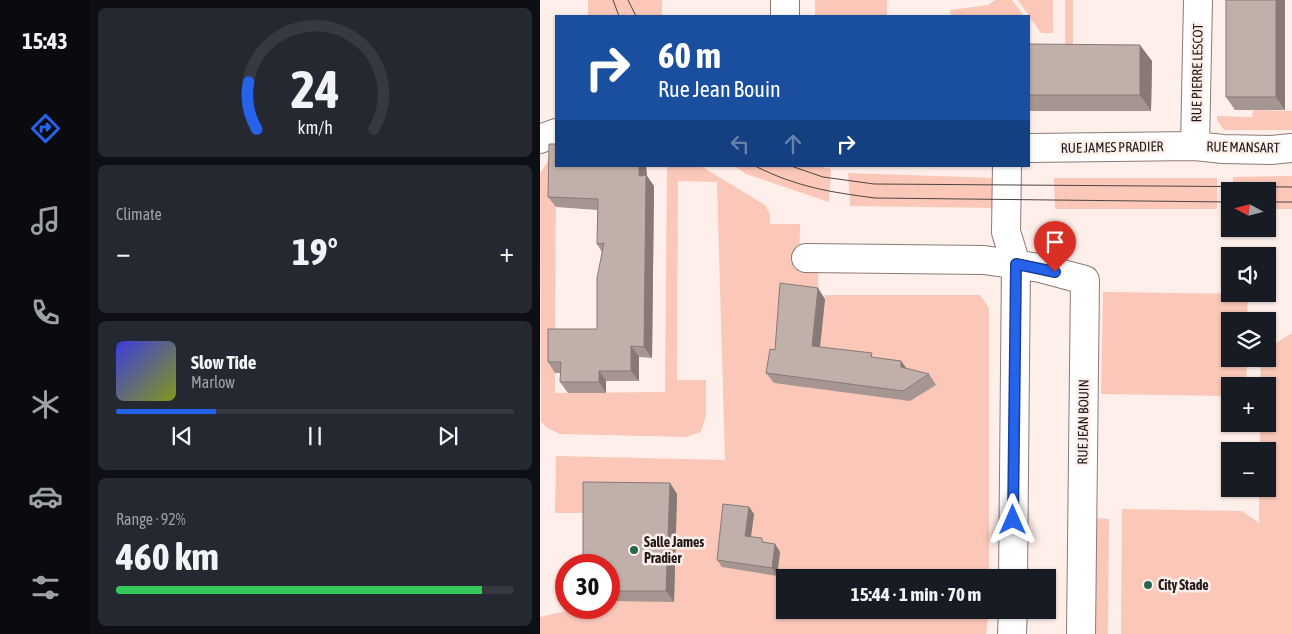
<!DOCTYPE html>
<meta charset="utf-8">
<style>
body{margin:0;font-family:"Asap Condensed",sans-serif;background:#242831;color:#f1f3f6;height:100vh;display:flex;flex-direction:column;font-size:19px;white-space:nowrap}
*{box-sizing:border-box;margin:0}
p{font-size:16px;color:#9ea1a6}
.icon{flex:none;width:28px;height:28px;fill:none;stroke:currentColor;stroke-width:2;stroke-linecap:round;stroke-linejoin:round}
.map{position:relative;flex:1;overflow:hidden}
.panel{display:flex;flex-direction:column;gap:8px;padding:8px;background:#0d0f14;width:450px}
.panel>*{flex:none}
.top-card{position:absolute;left:15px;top:15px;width:475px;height:152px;border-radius:0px;box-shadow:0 1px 4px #0004;background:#1a4fa0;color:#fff;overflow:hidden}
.needle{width:32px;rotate:277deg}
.tools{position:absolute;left:681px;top:182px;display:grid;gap:10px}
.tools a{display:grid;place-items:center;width:55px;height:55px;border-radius:0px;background:#171b24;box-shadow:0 1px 4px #0004;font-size:25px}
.speed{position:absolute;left:15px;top:554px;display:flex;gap:10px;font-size:25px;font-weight:700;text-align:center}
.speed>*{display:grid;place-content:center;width:65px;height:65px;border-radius:50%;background:#171b24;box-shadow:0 1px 4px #0004;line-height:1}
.speed .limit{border:8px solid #d22;background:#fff;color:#111}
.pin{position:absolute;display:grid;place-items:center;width:42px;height:42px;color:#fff;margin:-51px -21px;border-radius:50% 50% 50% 0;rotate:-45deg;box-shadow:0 0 5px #0007}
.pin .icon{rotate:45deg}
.me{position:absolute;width:55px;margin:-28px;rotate:0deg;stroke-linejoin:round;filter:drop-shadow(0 0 4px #0008)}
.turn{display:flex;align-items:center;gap:18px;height:105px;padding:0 20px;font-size:22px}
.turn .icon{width:65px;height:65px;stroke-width:2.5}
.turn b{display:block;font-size:35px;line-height:42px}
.lanes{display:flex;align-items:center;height:48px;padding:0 20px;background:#0003;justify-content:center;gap:25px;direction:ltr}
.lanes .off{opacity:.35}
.big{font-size:38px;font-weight:700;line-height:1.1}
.panel .card{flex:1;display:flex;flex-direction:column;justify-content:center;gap:8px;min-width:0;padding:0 18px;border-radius:8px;background:#242831}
.panel .dial{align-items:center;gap:0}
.dial svg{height:130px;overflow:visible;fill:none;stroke:#363941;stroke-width:7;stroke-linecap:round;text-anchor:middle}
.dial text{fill:#f1f3f6;stroke:none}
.song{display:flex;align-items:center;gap:15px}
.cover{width:60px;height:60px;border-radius:8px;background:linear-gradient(135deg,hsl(240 70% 55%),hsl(70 70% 35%))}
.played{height:5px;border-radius:2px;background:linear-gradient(90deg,#2563eb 25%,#363941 25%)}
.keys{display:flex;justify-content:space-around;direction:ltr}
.heat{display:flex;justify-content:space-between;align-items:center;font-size:28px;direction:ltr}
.charge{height:8px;border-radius:4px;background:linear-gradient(90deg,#34c759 92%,#363941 0)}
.trip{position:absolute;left:236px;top:569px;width:280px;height:50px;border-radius:0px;background:#171b24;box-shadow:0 1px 4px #0004;font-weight:700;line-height:50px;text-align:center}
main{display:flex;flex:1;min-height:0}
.tab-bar{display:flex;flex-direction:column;width:90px;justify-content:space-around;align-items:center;background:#090b0e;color:#9ea1a6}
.tab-bar .icon{width:35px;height:35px}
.tab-bar .current{color:#2563eb}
.tab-bar b{font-size:22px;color:#f1f3f6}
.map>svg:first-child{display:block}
.green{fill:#fac7b9}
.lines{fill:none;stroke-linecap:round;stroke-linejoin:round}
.minor-casing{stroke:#8b7a75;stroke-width:30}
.minor{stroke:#fff;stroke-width:28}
.tram{stroke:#4d4441;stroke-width:1}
.wall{fill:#a69691}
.shaded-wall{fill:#877a76}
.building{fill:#c1afa9;stroke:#877a76}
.route-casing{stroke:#184099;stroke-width:12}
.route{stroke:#2563eb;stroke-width:9}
.poi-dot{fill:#286652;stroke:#ffefea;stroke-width:2}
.labels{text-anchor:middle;stroke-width:5;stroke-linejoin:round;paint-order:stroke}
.street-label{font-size:14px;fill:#211a18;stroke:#ffefea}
.poi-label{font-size:14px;font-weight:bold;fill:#211a18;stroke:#ffefea;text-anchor:start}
</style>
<main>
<nav class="tab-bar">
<b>15:43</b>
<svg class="icon current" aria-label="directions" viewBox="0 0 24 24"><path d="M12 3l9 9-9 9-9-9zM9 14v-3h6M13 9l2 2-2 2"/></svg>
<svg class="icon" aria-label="music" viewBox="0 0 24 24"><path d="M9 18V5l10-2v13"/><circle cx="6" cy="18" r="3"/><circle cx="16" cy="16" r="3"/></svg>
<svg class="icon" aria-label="phone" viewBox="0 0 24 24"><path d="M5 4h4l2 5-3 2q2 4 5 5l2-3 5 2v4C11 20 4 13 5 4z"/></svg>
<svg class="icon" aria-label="climate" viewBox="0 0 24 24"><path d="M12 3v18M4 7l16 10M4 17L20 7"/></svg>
<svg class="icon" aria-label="car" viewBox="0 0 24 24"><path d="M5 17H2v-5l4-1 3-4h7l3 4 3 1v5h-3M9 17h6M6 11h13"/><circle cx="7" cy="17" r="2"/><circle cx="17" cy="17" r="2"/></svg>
<svg class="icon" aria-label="filters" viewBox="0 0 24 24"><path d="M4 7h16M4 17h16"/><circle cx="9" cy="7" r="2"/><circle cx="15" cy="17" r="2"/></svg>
</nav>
<section class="panel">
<div class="card dial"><svg viewBox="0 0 100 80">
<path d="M14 69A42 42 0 1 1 86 69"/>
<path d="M14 69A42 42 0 0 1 9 40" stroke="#2563eb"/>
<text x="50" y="56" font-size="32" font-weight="700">24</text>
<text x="50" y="72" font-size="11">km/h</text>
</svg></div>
<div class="card"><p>Climate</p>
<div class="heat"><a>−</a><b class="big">19°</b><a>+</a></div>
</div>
<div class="card">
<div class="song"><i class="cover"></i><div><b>Slow Tide</b><p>Marlow</p></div></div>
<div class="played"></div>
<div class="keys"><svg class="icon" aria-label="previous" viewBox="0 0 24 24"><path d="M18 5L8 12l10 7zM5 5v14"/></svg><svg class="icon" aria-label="pause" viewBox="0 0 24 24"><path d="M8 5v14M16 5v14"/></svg><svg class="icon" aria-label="next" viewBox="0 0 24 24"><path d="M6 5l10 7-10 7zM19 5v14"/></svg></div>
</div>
<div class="card"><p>Range · 92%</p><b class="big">460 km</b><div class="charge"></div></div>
</section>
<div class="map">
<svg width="752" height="634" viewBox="0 0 752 634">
<rect width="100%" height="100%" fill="#ffefea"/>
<!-- green -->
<path class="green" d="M48 0H122V16H48Z
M275 0H347V16H275Z
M455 0H472L484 16H411L410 10 448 5Z
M478 0H513V33H501Z
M525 0H533V45L525 50Z
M713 110 752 111V130H684L677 120V116L712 117Z
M16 158 15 393 125 392 127 166H161L225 205 230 214V224H260L259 272H278L279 360 285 295H440L449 308V577L245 578V610H449L446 634H0V617L38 608H69V565L50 513H15L16 456 185 460 177 182 138 181 137 380H166V415L161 432 146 437 20 434 9 429 1 422 0 173 9 160Z
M194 166H279L291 169 289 202 206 174Z
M308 173 456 178V208L310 206Z
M752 176V209H728V191H693V177Z
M514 178H677V209H515Z
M563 292 708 294 707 321H690V359H707L706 386H690V396L561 394Z
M752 333V634H581L582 509 702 511 719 523V489H728V451H720V424H728V386H720L721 359H728V348Z
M553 518 569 519 568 634H552Z"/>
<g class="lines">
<!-- minor casing -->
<g class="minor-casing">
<path id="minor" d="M245 16V0
M0 139 16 133
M655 146 658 0
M489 148 655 146 683 149 731 150 752 148
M467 166 466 232 476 264 473 578
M266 258 444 260 500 268 545 280 541 634
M472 634 473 610"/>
</g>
<!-- minor -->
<use href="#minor" class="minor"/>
<!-- tram -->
<path class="tram" d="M73 0 79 16
M88 0 96 16
M215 166C257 187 289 192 335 198L690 202
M251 166 283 177 334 184 752 187
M728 202H752"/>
</g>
<!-- wall -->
<path class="wall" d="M686 0H745V110H695L686 97Z
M489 44 612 61 611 111H489Z
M16 166H106L107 176 114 186 112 358 99 357V381H66V393H28L20 382 21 373H15L8 362 57 329 62 252 57 244 58 210 16 207 8 197Z
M285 299 280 347 335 358 361 361 366 368 389 374 396 385 370 401 234 383 226 373 235 350Z
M130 483 137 494 134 602 69 601V565Z
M209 507 214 514 211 537 225 542 235 544 240 552 237 576 182 567 177 560Z"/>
<!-- shaded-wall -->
<path class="shaded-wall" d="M736 0H745V110L736 97Z
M600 45 612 61 611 111 600 95Z
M99 166H106L107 176 114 186 112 358 104 347Z
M278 288 285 299 279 357 272 346Z
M91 346 99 357V381L91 371Z
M361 361 369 372 361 367Z
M59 371 66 381V393L59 382Z
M130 483 137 494 134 602 126 591Z
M209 507 214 514 210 543 205 536Z
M235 544 240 552 237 576 232 568Z"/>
<!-- building -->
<path class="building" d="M686 0H736V97H686Z
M489 44 600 45V95H489Z
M9 144H16V166H99V176L106 175 104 347 91 346V371H59V382H20L21 362H8V329H57V278L64 243 57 244 58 199 8 197Z
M240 283 278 288 272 346 332 353 331 357 361 361V367L389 374 363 391 226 373 230 349 235 350Z
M43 482 130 483 126 591H69V565H43Z
M183 504 209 507 205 536 222 538V542L235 544 232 568 177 560Z"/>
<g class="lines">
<!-- route casing -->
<g class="route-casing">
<path id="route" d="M473 520 476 264 515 272"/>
</g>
<!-- route -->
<use href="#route" class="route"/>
</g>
<!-- markers -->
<g class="poi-dot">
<circle cx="94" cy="550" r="5"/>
<circle cx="608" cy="585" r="5"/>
</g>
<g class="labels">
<!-- street labels -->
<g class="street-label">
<text transform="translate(657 73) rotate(-89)" y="5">RUE PIERRE LESCOT</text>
<text transform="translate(572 147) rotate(-1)" y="5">RUE JAMES PRADIER</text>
<text transform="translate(703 147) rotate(1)" y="5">RUE MANSART</text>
<text transform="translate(543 422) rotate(-89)" y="5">RUE JEAN BOUIN</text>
</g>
<!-- poi labels -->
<g class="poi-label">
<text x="104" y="547">Salle James<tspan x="104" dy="16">Pradier</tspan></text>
<text x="618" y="590">City Stade</text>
</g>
</g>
</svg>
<div class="tools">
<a><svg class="needle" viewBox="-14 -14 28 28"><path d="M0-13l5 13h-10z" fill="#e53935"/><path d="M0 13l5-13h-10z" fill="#9ea1a6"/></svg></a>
<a><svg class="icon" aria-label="sound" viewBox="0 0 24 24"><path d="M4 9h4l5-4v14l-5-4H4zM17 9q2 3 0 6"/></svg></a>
<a><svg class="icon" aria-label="layers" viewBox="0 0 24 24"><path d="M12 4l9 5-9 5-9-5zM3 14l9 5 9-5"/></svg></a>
<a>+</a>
<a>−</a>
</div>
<div class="speed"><div class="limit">30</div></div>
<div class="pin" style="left:515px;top:272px;background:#d93025"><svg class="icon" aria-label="arrive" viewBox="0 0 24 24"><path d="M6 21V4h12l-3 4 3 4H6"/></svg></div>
<svg class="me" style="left:473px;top:520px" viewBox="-20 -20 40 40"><path d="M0-17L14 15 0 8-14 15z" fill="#2563eb" stroke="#fff" stroke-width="4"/></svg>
<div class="trip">15:44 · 1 min · 70 m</div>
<div class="top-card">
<div class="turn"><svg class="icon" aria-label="right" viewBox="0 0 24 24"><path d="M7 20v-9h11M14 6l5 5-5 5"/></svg><div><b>60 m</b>Rue Jean Bouin</div></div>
<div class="lanes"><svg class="icon off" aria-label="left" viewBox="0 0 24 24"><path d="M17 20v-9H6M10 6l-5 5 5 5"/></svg><svg class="icon off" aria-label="ahead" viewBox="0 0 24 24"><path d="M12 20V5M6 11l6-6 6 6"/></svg><svg class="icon" aria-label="right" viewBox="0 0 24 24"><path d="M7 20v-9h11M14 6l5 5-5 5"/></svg></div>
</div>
</div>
</main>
